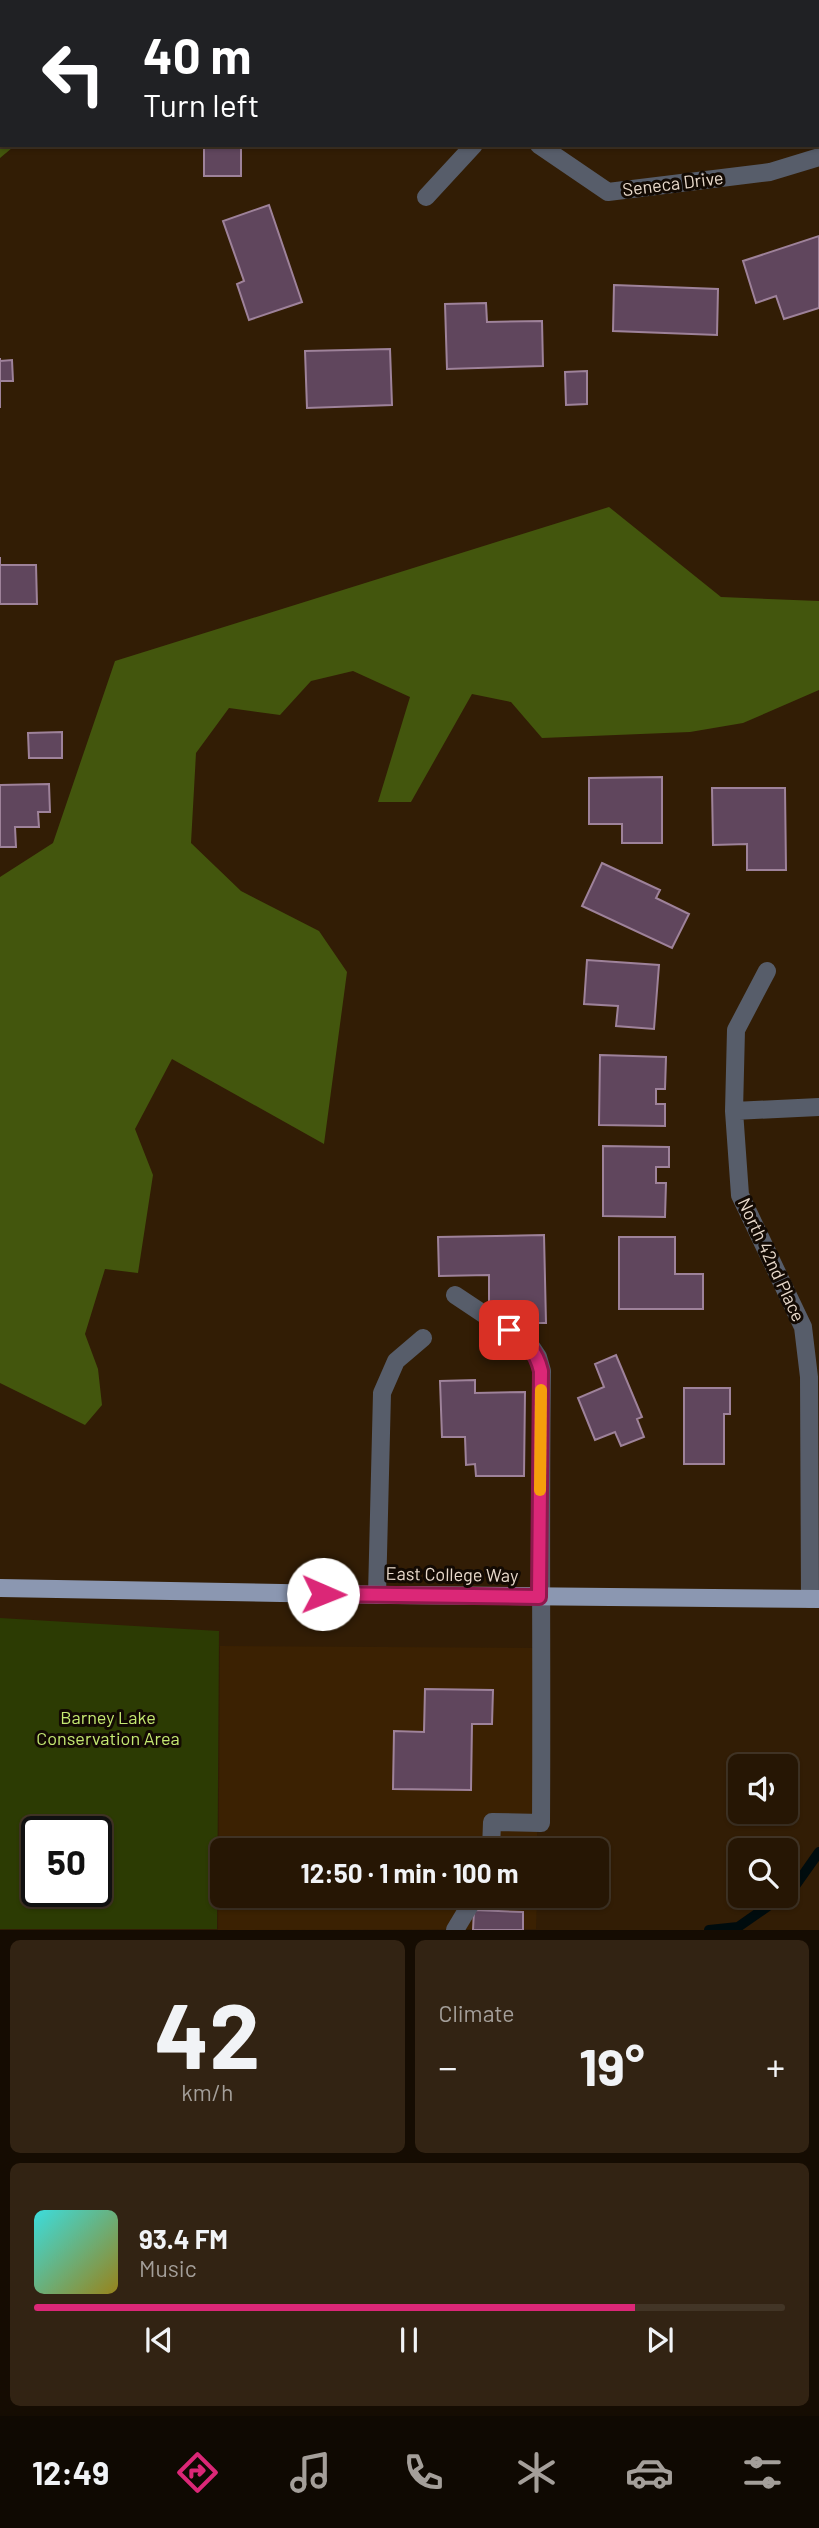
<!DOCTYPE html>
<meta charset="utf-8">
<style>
body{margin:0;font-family:Barlow,sans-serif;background:#322313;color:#f1f3f6;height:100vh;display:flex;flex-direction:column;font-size:26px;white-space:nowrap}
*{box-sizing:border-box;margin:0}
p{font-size:23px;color:#a49f9a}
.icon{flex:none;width:38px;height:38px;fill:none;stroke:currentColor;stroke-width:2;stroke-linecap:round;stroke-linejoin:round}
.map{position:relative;height:1930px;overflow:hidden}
.sheet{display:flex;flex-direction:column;gap:10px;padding:10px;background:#150c02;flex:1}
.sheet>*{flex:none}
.guide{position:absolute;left:0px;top:0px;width:819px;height:147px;box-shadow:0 2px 5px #0004,0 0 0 2px #423526;background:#202124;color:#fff;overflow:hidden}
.buttons{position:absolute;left:728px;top:1754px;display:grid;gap:14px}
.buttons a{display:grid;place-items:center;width:70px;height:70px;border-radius:10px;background:#261604;box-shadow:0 2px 5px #0004,0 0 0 2px #423526;font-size:35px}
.speed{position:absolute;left:21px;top:1816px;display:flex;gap:14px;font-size:35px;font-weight:700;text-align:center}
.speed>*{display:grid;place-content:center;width:91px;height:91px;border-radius:50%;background:#261604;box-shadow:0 2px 5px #0004,0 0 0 2px #423526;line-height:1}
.speed .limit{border:4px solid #111;border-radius:10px;background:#fff;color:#111}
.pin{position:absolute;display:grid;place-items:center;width:60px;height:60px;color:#fff;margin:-30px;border-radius:14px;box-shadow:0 4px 10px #0006}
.me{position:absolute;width:77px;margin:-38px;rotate:91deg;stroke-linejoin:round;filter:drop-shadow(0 0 5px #0008)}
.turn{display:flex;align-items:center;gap:24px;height:147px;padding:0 28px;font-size:32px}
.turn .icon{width:91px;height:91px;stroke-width:2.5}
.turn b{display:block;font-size:49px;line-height:60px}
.big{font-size:52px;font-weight:700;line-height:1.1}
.sheet .card{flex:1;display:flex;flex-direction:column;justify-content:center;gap:10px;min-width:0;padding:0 24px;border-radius:10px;background:#322313}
.sheet .dial{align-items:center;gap:0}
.dial b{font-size:91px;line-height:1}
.song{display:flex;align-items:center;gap:21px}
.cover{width:84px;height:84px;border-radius:10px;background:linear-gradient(135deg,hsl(180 70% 55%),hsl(50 70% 35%))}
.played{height:7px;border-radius:4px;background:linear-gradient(90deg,#db2777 80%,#423526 80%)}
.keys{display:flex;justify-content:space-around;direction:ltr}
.heat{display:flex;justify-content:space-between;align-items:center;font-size:38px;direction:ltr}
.sheet .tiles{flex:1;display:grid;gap:10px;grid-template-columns:1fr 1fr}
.card:last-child{grid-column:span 2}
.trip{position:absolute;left:210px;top:1838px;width:399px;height:70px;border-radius:10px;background:#261604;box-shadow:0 2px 5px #0004,0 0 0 2px #423526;font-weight:700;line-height:70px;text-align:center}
.menu{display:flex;height:112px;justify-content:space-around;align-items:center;background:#0f0902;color:#a49f9a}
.menu .icon{width:49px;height:49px}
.menu .current{color:#db2777}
.menu b{font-size:32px;color:#f1f3f6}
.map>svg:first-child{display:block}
.built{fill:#3b2102}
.green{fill:#2c3b03;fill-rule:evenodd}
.forest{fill:#43560d}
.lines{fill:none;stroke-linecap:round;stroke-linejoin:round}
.stream{stroke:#000c0e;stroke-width:10}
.building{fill:#60465d;stroke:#9e829a;stroke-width:2}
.minor{stroke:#575d6a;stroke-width:18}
.major{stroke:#8b97b1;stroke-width:18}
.route-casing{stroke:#8e194d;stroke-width:18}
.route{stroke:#db2777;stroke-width:12}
.slow{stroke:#f59e0b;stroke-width:12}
.labels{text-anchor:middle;stroke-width:6;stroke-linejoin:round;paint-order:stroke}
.street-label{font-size:18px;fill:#e9dacc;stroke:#130a03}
.park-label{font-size:18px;fill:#c5e972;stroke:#130a03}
</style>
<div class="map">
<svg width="819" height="1930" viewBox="0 0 819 1930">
<rect width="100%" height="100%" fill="#321d05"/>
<!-- built -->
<path class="built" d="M220 1646 538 1648 537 1850H222V1895H537L536 1929 218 1930Z"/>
<!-- green -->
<path class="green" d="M0 1618 219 1631 217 1929H0ZM37 1832H96V1892H37Z"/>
<!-- forest -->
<path class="forest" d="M0 0H107L2 2V145H12V148L0 158Z
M609 507 721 597 819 601V690L743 723 690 732 542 738 511 702 472 694 411 802H378L410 697 353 671 311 681 280 715 229 708 196 753 191 843 241 891 319 931 347 972 324 1144 172 1059 135 1129 153 1175 138 1273 105 1269 85 1334 98 1369 102 1405 85 1425 0 1383V877L53 843 115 661Z"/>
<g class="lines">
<!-- stream -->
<path class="stream" d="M733 0 734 2
M786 1894 793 1889 819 1852
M709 1930 738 1927 784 1895"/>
</g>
<!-- building -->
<path class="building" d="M568 0H638L637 2Z
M204 145H241V176H204Z
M269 205 302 302 249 320 237 284 244 281 223 221Z
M819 236V308L784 319 776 296 756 303 743 261Z
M614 285 718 289 717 335 613 331Z
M486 303 487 322 542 321 543 366 447 369 445 304Z
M390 349 392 405 307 408 305 351Z
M0 358V361L12 360 13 381H0V408Z
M587 371V404L566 405 565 372Z
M0 557V565H36L37 604H0Z
M62 732V758H29L28 733Z
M662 777V843H622V824H589V778Z
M49 784 50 812H38L39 827H15L16 847H0V785Z
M712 788H785L786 870H747V844L713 845Z
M602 863 660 890 656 898 689 914 672 948 582 906Z
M587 960 659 965 654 1029 616 1026 618 1006 584 1004Z
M600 1055 666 1057 665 1089H656V1104H665V1126L599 1125Z
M603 1146 669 1147V1167H656V1183H666L665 1217 603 1216Z
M544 1235 546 1323H503V1313H489V1275L439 1276 438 1237Z
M619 1237H675V1274H703V1309H619Z
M616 1355 642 1417 637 1419 644 1437 621 1446 615 1432 595 1440 578 1398 604 1387 595 1364Z
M475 1380V1393L525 1392 524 1476H476L475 1464 466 1465 465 1437H442L440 1381Z
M684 1388H730V1414H724V1464H684Z
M425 1689 493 1690 492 1724H472L471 1790 393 1789 394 1731 424 1732Z
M474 1910 523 1912V1930H473Z"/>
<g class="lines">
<!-- minor -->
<path class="minor" d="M392 0 394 2
M539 145 608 192 770 172 819 157
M426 197 474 145
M767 971 736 1030 734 1111 740 1195 803 1327 809 1377 810 1599
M734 1111 819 1107
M455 1295 530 1345 538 1357 542 1371C540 1522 542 1672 541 1823L492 1822 491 1850
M377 1595 382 1393 396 1361 423 1338
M455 1930 476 1895"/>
<!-- major -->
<path class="major" d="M0 1588 390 1595 819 1599"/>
</g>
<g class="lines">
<!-- route casing -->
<g class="route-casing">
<path id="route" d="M323 1594 539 1597 541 1371C536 1350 526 1342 509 1330"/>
</g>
<!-- route -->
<use href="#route" class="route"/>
<!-- slow -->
<path class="slow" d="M540 1490 541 1390"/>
</g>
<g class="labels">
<!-- street labels -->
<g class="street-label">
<text transform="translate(673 184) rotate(-7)" y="6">Seneca Drive</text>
<text transform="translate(771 1260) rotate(65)" y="6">North 42nd Place</text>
<text transform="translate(452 1575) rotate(1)" y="6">East College Way</text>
</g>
<!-- park labels -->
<g class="park-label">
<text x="108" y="1724">Barney Lake<tspan x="108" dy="21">Conservation Area</tspan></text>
</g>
</g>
</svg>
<div class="buttons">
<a><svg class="icon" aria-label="sound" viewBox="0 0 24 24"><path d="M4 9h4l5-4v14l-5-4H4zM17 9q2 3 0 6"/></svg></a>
<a><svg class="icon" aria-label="search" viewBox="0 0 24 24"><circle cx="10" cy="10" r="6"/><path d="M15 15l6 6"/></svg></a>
</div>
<div class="speed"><div class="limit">50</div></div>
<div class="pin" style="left:509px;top:1330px;background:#d93025"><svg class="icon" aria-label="arrive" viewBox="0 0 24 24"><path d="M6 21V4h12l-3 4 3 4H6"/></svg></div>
<svg class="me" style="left:323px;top:1594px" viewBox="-20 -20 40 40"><circle r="19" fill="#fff"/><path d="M0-13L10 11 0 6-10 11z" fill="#db2777"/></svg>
<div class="trip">12:50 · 1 min · 100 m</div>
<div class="guide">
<div class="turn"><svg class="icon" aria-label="left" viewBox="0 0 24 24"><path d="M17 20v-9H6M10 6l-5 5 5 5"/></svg><div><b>40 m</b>Turn left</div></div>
</div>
</div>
<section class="sheet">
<div class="tiles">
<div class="card dial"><b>42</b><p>km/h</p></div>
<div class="card"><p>Climate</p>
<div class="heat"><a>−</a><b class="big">19°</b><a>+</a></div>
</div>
<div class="card">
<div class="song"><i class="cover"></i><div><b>93.4 FM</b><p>Music</p></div></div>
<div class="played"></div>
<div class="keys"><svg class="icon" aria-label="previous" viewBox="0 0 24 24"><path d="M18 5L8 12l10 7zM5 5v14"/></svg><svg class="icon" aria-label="pause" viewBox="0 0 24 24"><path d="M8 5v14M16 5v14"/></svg><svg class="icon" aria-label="next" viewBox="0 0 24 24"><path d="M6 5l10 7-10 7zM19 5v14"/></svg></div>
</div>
</div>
</section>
<nav class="menu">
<b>12:49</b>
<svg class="icon current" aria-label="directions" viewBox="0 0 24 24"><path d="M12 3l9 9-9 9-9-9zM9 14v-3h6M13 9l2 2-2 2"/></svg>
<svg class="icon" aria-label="music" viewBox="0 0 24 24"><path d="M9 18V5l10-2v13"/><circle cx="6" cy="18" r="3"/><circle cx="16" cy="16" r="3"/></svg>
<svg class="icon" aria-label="phone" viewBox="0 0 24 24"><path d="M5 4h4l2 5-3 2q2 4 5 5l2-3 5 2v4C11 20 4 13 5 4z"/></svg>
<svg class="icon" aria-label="climate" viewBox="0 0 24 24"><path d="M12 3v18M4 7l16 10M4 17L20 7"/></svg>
<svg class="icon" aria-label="car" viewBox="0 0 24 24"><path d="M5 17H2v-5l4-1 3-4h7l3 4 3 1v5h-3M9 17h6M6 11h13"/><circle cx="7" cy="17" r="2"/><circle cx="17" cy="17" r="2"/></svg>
<svg class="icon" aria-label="filters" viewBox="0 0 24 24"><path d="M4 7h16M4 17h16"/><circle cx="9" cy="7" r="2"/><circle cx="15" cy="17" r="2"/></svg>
</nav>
